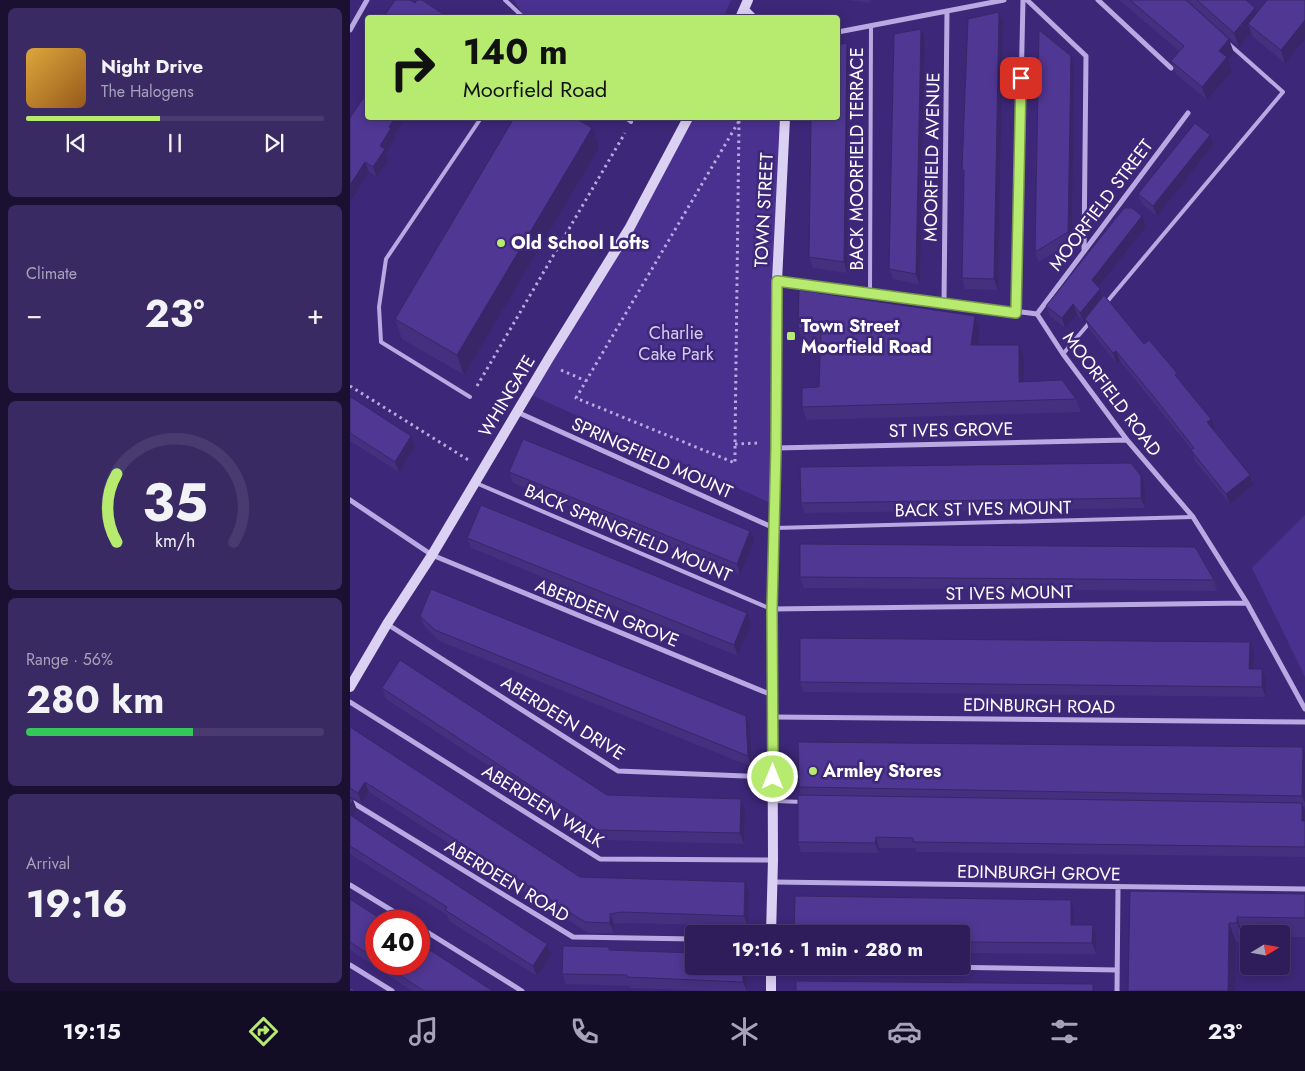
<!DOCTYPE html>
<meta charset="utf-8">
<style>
body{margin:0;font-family:Jost,sans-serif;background:#3a2a63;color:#f1f3f6;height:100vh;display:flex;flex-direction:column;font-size:19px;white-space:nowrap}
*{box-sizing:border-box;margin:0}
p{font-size:16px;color:#a7a2bb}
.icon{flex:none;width:28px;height:28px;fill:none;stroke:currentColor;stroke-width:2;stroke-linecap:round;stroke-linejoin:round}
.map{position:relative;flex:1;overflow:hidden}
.side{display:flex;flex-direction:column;gap:8px;padding:8px;background:#191032;width:350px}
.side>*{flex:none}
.hud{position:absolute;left:15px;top:15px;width:475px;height:105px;border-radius:5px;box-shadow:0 2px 12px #0003,0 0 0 1px #493b70;background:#b6eb6f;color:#111;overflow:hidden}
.needle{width:32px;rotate:79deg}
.tools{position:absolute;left:890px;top:925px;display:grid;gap:10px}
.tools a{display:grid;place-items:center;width:50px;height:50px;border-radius:5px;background:#2e1d5a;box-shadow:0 2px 12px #0003,0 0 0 1px #493b70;font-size:25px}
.speed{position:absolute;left:15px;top:910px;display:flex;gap:10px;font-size:25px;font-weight:700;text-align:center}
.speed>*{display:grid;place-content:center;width:65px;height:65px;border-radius:50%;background:#2e1d5a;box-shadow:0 2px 12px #0003,0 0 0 1px #493b70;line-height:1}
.speed .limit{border:8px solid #d22;background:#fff;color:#111}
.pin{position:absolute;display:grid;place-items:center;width:42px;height:42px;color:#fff;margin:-21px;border-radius:10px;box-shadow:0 2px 8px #0006}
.me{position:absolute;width:55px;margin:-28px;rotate:0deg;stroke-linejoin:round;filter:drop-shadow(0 0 4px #0008)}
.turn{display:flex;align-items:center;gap:18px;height:105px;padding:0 15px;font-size:22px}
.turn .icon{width:65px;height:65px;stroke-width:2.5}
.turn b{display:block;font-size:35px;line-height:42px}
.big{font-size:38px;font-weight:700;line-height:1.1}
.side .tile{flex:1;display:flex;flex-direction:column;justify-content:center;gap:8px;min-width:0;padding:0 18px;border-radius:8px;background:#3a2a63}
.side .dial{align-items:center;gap:0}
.dial svg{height:130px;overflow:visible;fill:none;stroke:#493b70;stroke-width:7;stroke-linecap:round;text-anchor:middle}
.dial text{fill:#f1f3f6;stroke:none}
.song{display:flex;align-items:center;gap:15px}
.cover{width:60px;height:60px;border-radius:8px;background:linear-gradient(135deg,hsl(40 70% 55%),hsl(30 70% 35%))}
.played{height:5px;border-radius:2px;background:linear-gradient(90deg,#b6eb6f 45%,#493b70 45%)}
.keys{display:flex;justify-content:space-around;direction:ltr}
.heat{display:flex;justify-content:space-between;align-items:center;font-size:28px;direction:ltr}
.charge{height:8px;border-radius:4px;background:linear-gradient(90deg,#34c759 56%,#493b70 0)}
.trip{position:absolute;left:335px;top:925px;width:285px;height:50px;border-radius:5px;background:#2e1d5a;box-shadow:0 2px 12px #0003,0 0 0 1px #493b70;font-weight:700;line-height:50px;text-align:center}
.menu{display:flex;height:80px;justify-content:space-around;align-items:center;background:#120c24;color:#a7a2bb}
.menu .icon{width:35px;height:35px}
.menu .selected{color:#b6eb6f}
.menu b{font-size:22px;color:#f1f3f6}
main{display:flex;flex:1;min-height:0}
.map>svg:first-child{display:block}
.green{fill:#4a318f}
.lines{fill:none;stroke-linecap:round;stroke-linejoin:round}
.path{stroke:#b8a9e3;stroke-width:3;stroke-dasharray:2.5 4;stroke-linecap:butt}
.lane{stroke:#b8a9e3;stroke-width:4}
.street{stroke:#b8a9e3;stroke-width:5}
.secondary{stroke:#dbd1f3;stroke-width:10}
.wall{fill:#452f7f}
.shaded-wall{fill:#382668}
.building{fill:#503794;stroke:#382668}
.route-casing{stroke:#769948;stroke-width:12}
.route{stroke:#b6eb6f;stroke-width:9}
.poi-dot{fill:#b6eb6f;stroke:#3d2778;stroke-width:2}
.labels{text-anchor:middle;stroke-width:5;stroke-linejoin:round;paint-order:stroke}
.street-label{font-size:18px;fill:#fff;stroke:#3d2778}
.poi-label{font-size:18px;font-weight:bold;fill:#fff;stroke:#3d2778;text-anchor:start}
.park-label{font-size:18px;fill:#d5cbf2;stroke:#3d2778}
</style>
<main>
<section class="side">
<div class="tile">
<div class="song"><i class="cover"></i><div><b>Night Drive</b><p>The Halogens</p></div></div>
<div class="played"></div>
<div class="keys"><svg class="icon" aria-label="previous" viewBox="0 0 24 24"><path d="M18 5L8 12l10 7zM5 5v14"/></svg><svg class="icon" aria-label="pause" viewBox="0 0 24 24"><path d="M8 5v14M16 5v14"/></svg><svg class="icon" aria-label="next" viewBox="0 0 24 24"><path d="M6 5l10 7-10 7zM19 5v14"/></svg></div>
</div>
<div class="tile"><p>Climate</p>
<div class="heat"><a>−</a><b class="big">23°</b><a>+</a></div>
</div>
<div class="tile dial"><svg viewBox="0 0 100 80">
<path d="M14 69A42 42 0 1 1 86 69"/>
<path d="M14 69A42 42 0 0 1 14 27" stroke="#b6eb6f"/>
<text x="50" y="56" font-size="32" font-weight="700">35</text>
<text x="50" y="72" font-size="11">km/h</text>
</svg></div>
<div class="tile"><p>Range · 56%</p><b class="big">280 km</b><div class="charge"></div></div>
<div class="tile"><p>Arrival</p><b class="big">19:16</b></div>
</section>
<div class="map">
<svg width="955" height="991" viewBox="0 0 955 991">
<rect width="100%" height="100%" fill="#3d2778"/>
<!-- green -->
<path class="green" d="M164 0H381L373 18 174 17Z
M335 118H435L425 505 179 394Z
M955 515V677L902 568Z"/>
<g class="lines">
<!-- path -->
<path class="path" d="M389 121 385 444V463L226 398Z
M211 370 236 381
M0 386 120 461
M127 386 275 133
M385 444 409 443"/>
<!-- lane -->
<path class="lane" d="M155 0 174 18
M276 118 281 122
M520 292 521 26
M756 303 933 92 879 44
M713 354 740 322
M120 397 31 342 29 307 36 259 131 118
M126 483 421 609
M425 528 843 517
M425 801 453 802"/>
<!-- street -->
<path class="street" d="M677 0 736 56 734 251
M748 0 821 68
M0 30 17 0
M488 32 654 0
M427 281 687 314 713 354 777 440 843 517 897 603 955 709
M594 303 597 11
M666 313 673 0
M687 314 838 113
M167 412 424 528
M426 448 777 440
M0 500 82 555 422 695
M422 609 897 603
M37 624 268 771 423 777
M0 702 250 859 423 860
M423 717 955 722
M0 801 223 937 344 939
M423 882 955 889
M0 885 59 921
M69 927 172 991
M0 965 42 991
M527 966 767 970
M767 991 768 888"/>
<!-- secondary -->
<path class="secondary" d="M394 10 402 18
M390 18 398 0
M0 687 37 624 82 555 199 358 279 229 338 118
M421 934 423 860 422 609 426 448 427 281 435 118
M421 966V991"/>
</g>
<!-- wall -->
<path class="wall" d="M498 0H520V3Z
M769 0H836L884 53 878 60 882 71 857 100 826 74 821 61 829 51Z
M837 0H896L905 8 907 13 917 0 935 63 903 37 901 33 889 47Z
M649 12 653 23 648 290 615 289 612 278 614 176 612 170Z
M575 39 570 285 543 279 539 269Z
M497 43 500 53 497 273 463 268 459 257Z
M721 56 724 67 722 242 689 262 685 252Z
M0 118 44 135 45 139 36 153 38 160 27 177 19 172 0 202Z
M863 145 807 216 792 204 788 194Z
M249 148 114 375 52 339 45 319Z
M792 216 796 227 748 288 750 289 753 298 794 344 829 379 865 429 864 430 903 485 880 504 845 461 842 450 770 361 767 364 739 329 736 321 734 323 727 314 715 328 700 316 696 306Z
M448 328 630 329 628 345H669L674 358V381L726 399 731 412 457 420 452 407 469 387 470 342H453Z
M0 398 61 436 65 447 49 472 0 441Z
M159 472 404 541 390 575 163 483Z
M791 476 795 487V508L455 513 451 503Z
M117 538 397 613 401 623 388 656 121 548Z
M450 577 864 580 867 591 454 588Z
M70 616 396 716 400 726 402 767 89 641 74 626Z
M904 652 903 669H912L916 679V697L454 692 450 682Z
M32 688 257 795 391 799 395 809 394 844 252 840 36 699Z
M0 727 230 877 399 893 398 926 275 923 264 924V933H238L19 792 12 803 2 797H0Z
M953 747 955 753V806H954L955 810V857L567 852 565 848H529V853L451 852 448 842 451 795 449 787Z
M0 798 3 800 7 810 3 817 201 955 187 976 99 921 97 915 0 854Z
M780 891 955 894V937H931V934H899V937H894V942H886L885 991H778Z
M0 899 26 921V964H69L143 991H62L0 950Z
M724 911V925H743L746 936V954L611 953V934Z
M260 950 344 966H397V991H362L280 988V986L216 984 212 974Z"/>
<!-- shaded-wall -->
<path class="shaded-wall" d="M905 8 910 22 898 24 901 33 889 47 884 33Z
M649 12 653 23 648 290 644 279Z
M955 20V39L935 63 931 50Z
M571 29 575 39 570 285 566 274Z
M879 39 884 53 878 60 882 71 857 100 852 87 869 51Z
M497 43 500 53 497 273 494 262Z
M721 56 724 67 722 242 718 232Z
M45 118H56L44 135 45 139 36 153 38 160 27 177 23 167 30 146 39 127Z
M242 128 249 148 114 375 107 355Z
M860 135 863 145 807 216 803 206Z
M15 162 19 172 0 202V185Z
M792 216 796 227 746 290 742 280Z
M750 289 753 300 735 319 736 321 734 323 730 313Z
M723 304 727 314 715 328 712 318Z
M625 316 630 329 626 359 621 345Z
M669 345 674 358V395L669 382Z
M766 351 770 361 767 364 763 353Z
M861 419 865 429 861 432 857 422Z
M61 436 65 447 49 472 45 462Z
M900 475 903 485 880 504 876 494Z
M791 476 795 487V508L791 498Z
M400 531 404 541 390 575 387 564Z
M397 613 401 623 388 656 384 645Z
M900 642 904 652 903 679 899 669Z
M912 669 916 679V697L912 687Z
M396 716 400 726 402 767 398 756Z
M953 747 955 753V803L952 796Z
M15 782 19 792 12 803 8 793Z
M391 799 395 809 394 844 390 833Z
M3 800 7 810 0 821V805Z
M952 803 955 810V829L952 821Z
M526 837 529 848V853L525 843Z
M395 882 399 893 398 926 394 916Z
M721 900 724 911V936L721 925Z
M260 914 264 924V933L260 923Z
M887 917 894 937V942L887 923Z
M879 923 886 942 885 991H878Z
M743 925 746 936V954L742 943Z
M197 944 201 955 187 976 183 966Z
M393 966H397V991L393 982Z"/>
<!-- building -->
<path class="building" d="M45 0H60L65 3 67 0H72L99 18H33Z
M780 0H836L879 39 869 51 877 57 852 87 821 61 834 46Z
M847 0H896L905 8 884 33Z
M917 0H955V20L931 50 898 24Z
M649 12 644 279 612 278 614 170H612L618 19Z
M571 29 566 274 539 269 544 34Z
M689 30 721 56 718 232 685 252Z
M497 43 494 262 459 257 461 118H488V45Z
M18 91V118H45L39 127 41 128 30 146 35 149 23 167 15 162 0 185V118Z
M164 118H225L242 128 107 355 45 319Z
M845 123 860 135 803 206 788 194Z
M774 208H782L792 216 742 280 750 289 730 313 723 304 712 318 696 306Z
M449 290 625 316 621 345H669V382L712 380 726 399 452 407V388L469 387 471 329 448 328Z
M754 295 794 344 799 340 827 373 825 375 861 419 857 422 900 475 876 494 841 450 844 448 808 402 766 351 763 353 735 319Z
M1 397 61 436 45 462 0 433V398Z
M173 439 400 531 387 564 159 472Z
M781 463 791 476V498L451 503 450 467Z
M131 505 397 613 384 645 117 538Z
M450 544 845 547 864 580 450 577Z
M81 589 396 716 398 756 85 630 70 616Z
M450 638 900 642 899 669H912V687L450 682Z
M50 660 257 795 391 799 390 833 248 830 32 688Z
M0 727 230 877 395 882 394 916 271 912 260 914V923L235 922 15 782 8 793 0 788Z
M448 742 953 747 952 796 449 787Z
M448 795 952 803V821H955V847L563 842V838L526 837 525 843 448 842Z
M0 798 3 800 0 805Z
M0 815 197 944 183 966 95 910 97 907 0 846Z
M780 891 955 894V918L887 917V923H879L878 991H778Z
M445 896 721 900V925H743L742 943 611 942V934H444Z
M0 899 34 921H26V959L0 942Z
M69 943 143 991H74L33 964H69Z
M213 946 259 947V950L344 953V966H393V982L277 977V975L212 974Z
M446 981 743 984V991H446Z
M0 987 6 991H0Z"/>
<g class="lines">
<!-- route casing -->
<g class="route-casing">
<path id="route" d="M423 777 422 609 426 448 427 281 666 313 671 78"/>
</g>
<!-- route -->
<use href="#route" class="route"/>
</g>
<!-- markers -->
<g class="poi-dot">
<circle cx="151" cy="243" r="5"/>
<rect x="436" y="331" width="10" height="10" rx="2.5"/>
<circle cx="463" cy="771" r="5"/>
</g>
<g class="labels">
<!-- street labels -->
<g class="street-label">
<text transform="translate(582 157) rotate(-89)" y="6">MOORFIELD AVENUE</text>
<text transform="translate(507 159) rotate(-90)" y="6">BACK MOORFIELD TERRACE</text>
<text transform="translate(751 205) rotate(-53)" y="6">MOORFIELD STREET</text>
<text transform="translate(414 210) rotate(-87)" y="6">TOWN STREET</text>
<text transform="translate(762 394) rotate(53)" y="6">MOORFIELD ROAD</text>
<text transform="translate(157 396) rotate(-59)" y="6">WHINGATE</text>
<text transform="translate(601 430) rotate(-1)" y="6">ST IVES GROVE</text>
<text transform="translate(302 458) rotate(24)" y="6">SPRINGFIELD MOUNT</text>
<text transform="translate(633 509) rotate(-1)" y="6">BACK ST IVES MOUNT</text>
<text transform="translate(278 533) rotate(23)" y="6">BACK SPRINGFIELD MOUNT</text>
<text transform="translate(659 593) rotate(-1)" y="6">ST IVES MOUNT</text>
<text transform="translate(257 613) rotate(22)" y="6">ABERDEEN GROVE</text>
<text transform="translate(689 706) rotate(1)" y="6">EDINBURGH ROAD</text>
<text transform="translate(213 718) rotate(32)" y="6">ABERDEEN DRIVE</text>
<text transform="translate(193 806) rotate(32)" y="6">ABERDEEN WALK</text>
<text transform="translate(689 873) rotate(1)" y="6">EDINBURGH GROVE</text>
<text transform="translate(157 881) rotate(31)" y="6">ABERDEEN ROAD</text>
</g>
<!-- poi labels -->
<g class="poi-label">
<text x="161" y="249">Old School Lofts</text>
<text x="451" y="332">Town Street<tspan x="451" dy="21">Moorfield Road</tspan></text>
<text x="473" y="777">Armley Stores</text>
</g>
<!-- park labels -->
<g class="park-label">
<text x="326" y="339">Charlie<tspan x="326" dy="21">Cake Park</tspan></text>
</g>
</g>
</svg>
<div class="tools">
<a><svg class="needle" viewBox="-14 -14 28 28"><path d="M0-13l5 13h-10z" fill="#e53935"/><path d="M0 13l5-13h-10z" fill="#a7a2bb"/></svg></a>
</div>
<div class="speed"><div class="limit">40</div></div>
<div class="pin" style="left:671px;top:78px;background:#d93025"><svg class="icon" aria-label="arrive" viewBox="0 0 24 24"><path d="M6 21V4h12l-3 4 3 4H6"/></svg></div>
<svg class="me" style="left:423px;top:777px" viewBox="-20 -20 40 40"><circle r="17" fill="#b6eb6f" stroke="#fff" stroke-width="3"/><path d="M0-11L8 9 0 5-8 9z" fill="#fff"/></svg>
<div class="trip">19:16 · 1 min · 280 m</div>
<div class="hud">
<div class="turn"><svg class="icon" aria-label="right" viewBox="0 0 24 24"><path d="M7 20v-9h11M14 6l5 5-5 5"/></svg><div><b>140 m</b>Moorfield Road</div></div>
</div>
</div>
</main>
<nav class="menu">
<b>19:15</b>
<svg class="icon selected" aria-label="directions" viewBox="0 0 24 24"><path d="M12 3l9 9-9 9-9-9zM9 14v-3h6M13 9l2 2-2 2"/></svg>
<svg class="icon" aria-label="music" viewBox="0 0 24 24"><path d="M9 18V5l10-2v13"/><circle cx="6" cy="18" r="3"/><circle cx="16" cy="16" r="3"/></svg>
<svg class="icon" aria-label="phone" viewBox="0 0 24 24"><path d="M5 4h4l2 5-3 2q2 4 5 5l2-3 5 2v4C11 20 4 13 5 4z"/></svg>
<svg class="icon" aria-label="climate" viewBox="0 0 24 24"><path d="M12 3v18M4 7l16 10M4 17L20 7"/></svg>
<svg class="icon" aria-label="car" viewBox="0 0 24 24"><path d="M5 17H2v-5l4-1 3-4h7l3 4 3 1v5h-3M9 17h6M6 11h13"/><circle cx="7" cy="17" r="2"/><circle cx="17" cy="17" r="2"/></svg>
<svg class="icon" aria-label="filters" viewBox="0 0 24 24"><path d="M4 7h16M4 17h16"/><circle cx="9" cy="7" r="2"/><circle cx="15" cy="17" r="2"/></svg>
<b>23°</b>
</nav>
